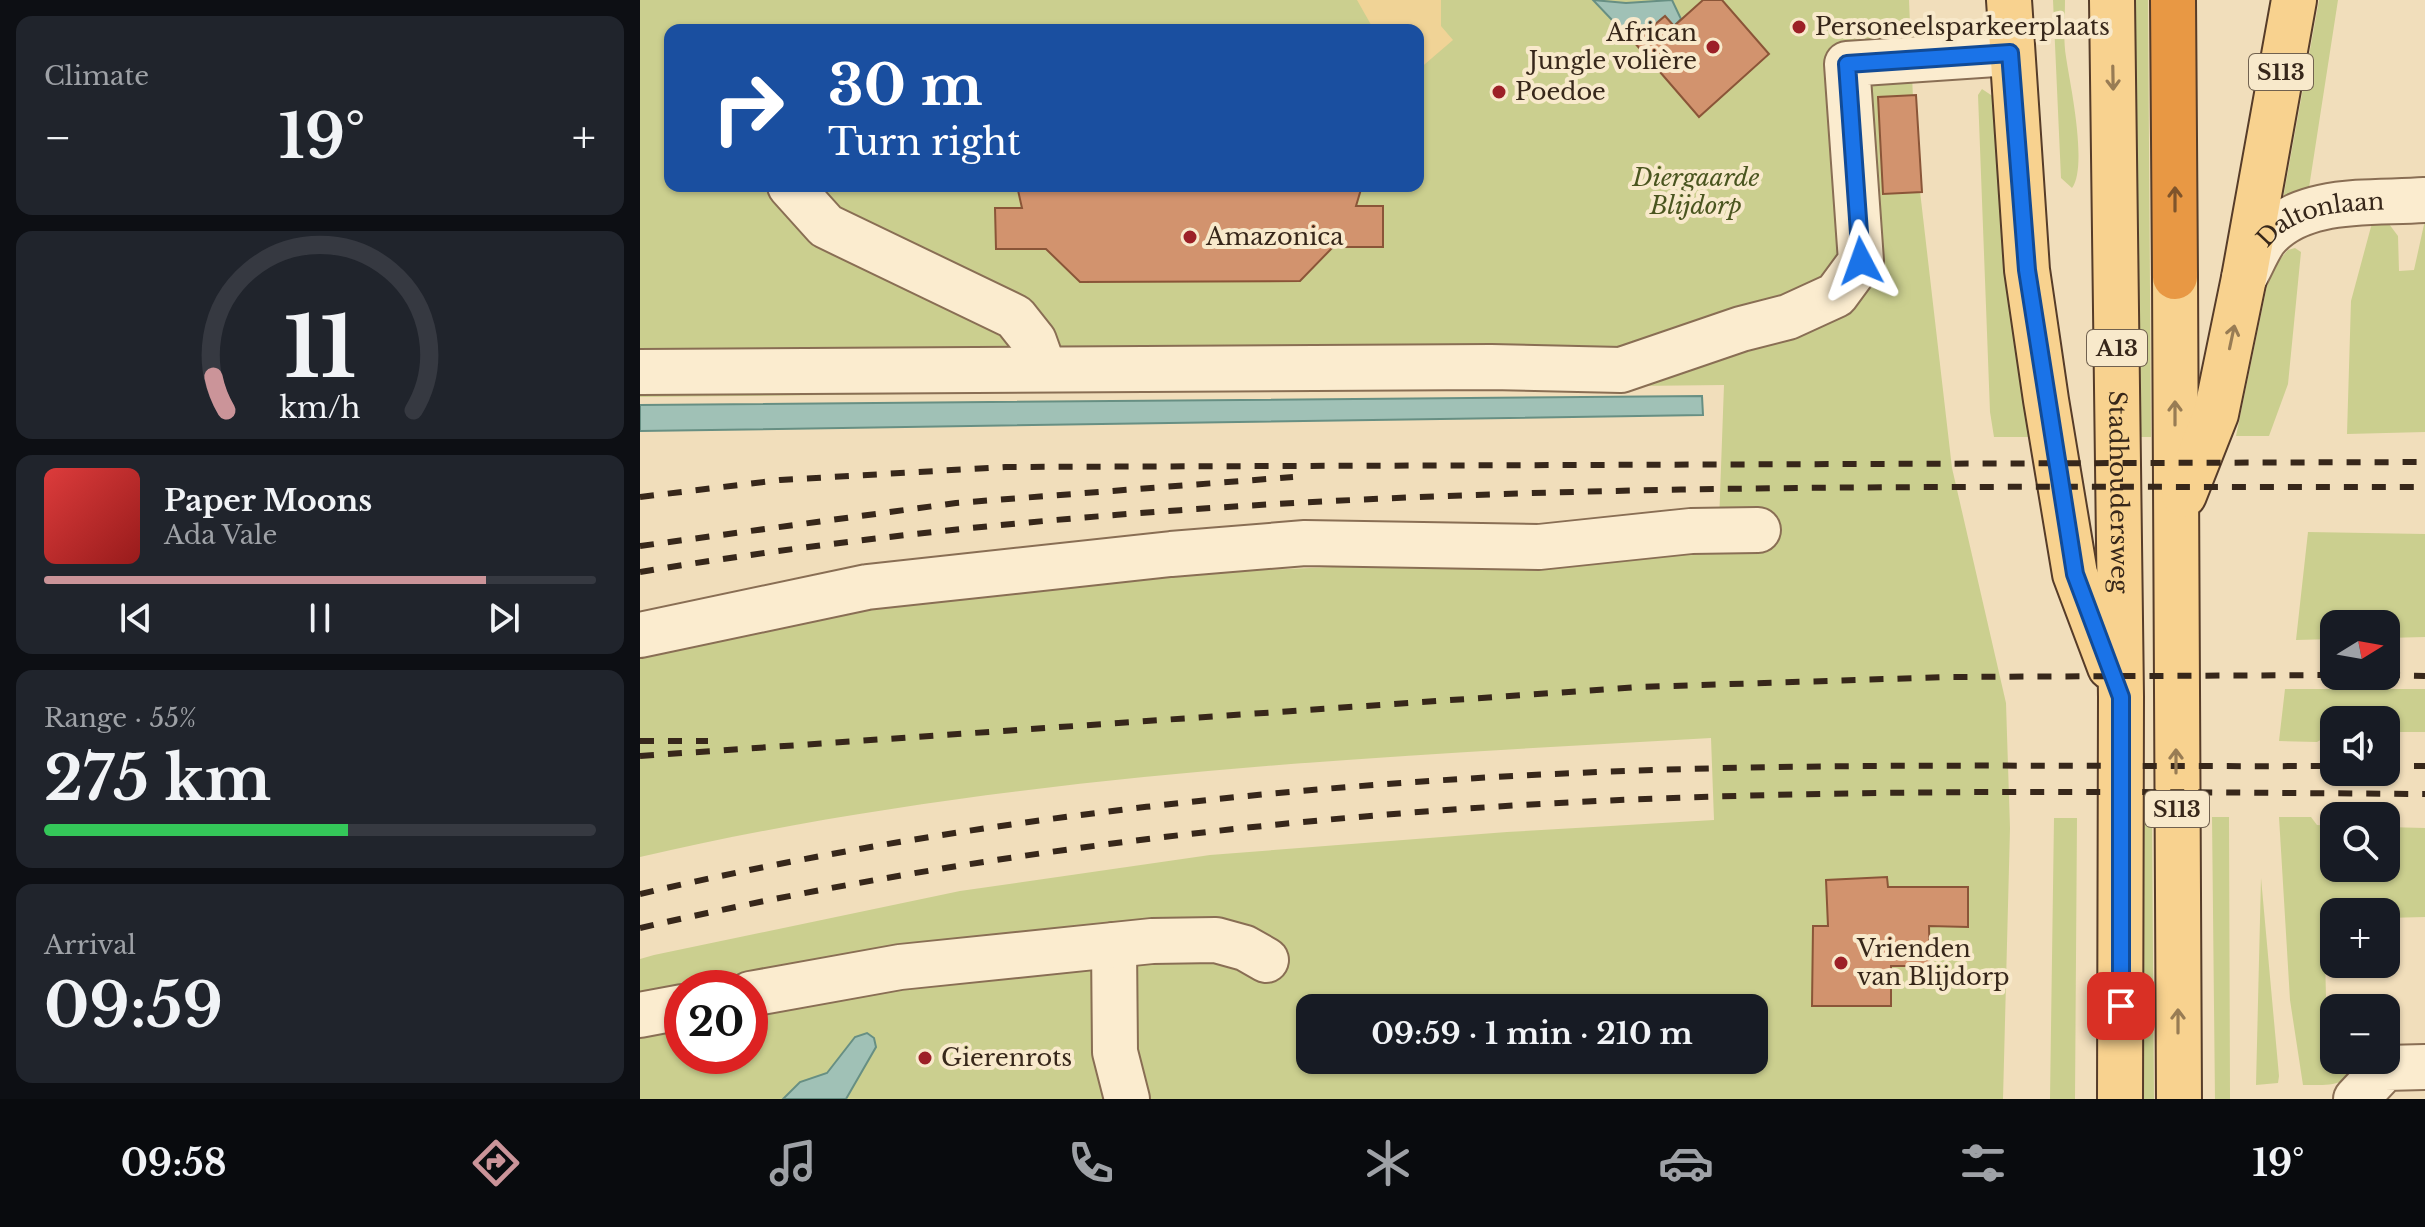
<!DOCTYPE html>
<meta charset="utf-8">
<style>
body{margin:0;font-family:"Libre Baskerville",serif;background:#20242c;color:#f1f3f6;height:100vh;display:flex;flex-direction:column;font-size:30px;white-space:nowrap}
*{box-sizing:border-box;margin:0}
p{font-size:26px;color:#9ea1a6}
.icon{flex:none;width:44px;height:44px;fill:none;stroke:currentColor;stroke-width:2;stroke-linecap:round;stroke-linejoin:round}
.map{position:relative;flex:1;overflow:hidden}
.sheet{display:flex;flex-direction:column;gap:16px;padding:16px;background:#0d0f14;width:640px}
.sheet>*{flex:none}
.top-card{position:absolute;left:24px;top:24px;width:760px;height:168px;border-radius:16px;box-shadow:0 2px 6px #0004;background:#1a4fa0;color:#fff;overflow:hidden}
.needle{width:52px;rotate:79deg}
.buttons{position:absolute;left:1680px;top:610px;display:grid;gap:16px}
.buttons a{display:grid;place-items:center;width:80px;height:80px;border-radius:16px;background:#171b24;box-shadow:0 2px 6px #0004;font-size:40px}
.speed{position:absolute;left:24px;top:970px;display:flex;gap:16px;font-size:40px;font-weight:700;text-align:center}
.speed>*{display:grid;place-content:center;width:104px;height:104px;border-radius:50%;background:#171b24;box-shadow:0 2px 6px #0004;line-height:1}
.speed .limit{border:12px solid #d22;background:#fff;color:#111}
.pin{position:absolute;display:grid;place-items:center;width:68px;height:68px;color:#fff;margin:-34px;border-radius:16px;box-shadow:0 4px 12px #0006}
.me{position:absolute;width:88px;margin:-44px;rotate:356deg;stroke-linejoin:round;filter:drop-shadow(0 0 6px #0008)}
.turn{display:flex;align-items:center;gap:28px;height:168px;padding:0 32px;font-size:36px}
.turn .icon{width:104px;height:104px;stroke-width:2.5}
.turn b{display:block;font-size:56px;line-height:68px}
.big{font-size:60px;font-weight:700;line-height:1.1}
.sheet .widget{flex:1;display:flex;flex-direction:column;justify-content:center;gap:12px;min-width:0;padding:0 28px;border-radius:16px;background:#20242c}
.sheet .dial{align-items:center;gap:0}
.dial svg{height:208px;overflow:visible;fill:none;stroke:#363941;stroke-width:7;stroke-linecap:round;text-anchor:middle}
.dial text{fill:#f1f3f6;stroke:none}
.song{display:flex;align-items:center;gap:24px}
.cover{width:96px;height:96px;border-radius:12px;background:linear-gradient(135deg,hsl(0 70% 55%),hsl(0 70% 35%))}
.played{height:8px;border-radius:4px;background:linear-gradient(90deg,#cb9499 80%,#363941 80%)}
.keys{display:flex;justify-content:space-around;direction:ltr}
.heat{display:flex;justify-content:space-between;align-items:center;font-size:44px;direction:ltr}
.charge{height:12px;border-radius:6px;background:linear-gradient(90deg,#34c759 55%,#363941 0)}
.trip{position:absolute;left:656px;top:994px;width:472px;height:80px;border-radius:16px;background:#171b24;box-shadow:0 2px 6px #0004;font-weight:700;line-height:80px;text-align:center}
.tab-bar{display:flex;height:128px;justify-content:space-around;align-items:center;background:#090b0e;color:#9ea1a6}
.tab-bar .icon{width:56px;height:56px}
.tab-bar .on{color:#cb9499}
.tab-bar b{font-size:36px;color:#f1f3f6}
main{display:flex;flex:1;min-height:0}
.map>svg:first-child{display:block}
.green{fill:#cbcf8f;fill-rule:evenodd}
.sand{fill:#f0d396}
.water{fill:#a0c1b6;stroke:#678f83;stroke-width:2}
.building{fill:#d2936e;stroke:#8a5538;stroke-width:2}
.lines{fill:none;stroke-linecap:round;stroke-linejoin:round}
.minor-casing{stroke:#896e54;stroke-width:48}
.major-casing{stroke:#563c29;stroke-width:48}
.highway-casing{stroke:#563c29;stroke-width:48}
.minor{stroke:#fbeccf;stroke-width:44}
.major{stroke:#f8d28f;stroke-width:44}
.highway{stroke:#e89844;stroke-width:44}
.rail{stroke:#37271a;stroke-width:6;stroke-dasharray:14 14;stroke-linecap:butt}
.oneway{stroke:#987c54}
.oneway2{stroke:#7e542b}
.route-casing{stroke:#114b97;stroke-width:20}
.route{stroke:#1a73e8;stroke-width:14}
.poi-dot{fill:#9c2027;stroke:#f8e9cb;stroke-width:3}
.labels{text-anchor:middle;stroke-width:8;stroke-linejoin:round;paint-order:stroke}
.shield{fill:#f8e9cb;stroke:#71614f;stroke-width:2}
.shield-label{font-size:22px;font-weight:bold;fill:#37271a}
.poi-label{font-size:24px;fill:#37271a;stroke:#f8e9cb;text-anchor:start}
.park-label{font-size:24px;font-style:italic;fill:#4a551f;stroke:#f8e9cb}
.street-label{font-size:24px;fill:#37271a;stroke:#f8e9cb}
</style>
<main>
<section class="sheet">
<div class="widget"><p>Climate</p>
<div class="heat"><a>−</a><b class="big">19°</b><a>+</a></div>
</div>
<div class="widget dial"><svg viewBox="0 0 100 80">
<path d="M14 69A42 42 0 1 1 86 69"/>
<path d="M14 69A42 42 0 0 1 9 56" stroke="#cb9499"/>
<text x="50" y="56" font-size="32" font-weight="700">11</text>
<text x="50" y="72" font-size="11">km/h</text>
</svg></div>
<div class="widget">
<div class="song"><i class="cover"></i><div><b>Paper Moons</b><p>Ada Vale</p></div></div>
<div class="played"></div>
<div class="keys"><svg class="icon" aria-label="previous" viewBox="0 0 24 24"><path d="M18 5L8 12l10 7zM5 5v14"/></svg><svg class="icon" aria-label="pause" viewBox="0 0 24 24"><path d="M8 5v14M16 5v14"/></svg><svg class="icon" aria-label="next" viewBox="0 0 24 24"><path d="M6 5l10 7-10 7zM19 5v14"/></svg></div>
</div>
<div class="widget"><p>Range · 55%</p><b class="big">275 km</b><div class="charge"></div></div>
<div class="widget"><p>Arrival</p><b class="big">09:59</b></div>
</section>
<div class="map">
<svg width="1785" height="1099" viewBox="0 0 1785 1099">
<rect width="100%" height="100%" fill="#f1debb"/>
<!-- green -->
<path class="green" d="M0 0H1269L1275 148 1312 468 1366 703 1370 828 1363 1099H0V959L14 955 320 891 570 855 867 832 1074 820 1071 738C712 758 352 775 0 857V645L276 594 578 572 1078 550 1084 385 0 397ZM30 30H778V186H30ZM42 988H110V1056H42ZM670 1008H1114V1060H670Z
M1413 0H1425C1425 19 1423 39 1426 57 1430 84 1448 166 1432 188L1421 178Z
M1492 0H1508L1511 437H1495Z
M1679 0H1698L1668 194 1640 215Z
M1342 89 1360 101 1400 437H1354L1350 412 1338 95Z
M1743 216 1758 236 1759 271 1774 270 1785 220V432L1707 434 1711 301 1732 223Z
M1655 248 1661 252 1648 384 1629 436H1596L1630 271 1648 250Z
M1668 532 1785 534V637L1746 638V624H1694V639L1656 640Z
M1645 689H1785V732H1746V720H1694V732L1677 742 1639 741Z
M1572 817H1589L1590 1099H1575Z
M1639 817H1671L1677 825 1694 826V868H1746V827L1785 828V917L1746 918V912H1694V952L1685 953 1687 1044 1694 1045V1060H1717C1712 1088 1686 1085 1663 1085L1650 1000Z
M1414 818H1437L1435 1099H1410Z
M1500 818H1512L1514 1099H1500Z
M1621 878 1639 1076 1638 1083 1616 1085Z"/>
<!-- sand -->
<path class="sand" d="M717 0H801V26L813 40 778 70V30H734Z"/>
<!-- water -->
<path class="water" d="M953 0 986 3 1032 0 1041 19 1034 26 1024 17 994 43Z
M1062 396 1063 415 0 431V405Z
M227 1033 234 1038 236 1047 206 1099H143L160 1082 187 1073 215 1037Z"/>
<!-- building -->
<path class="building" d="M1063 0H1082L1129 54 1059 117 994 42 1025 16 1034 26Z
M1276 95 1282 192 1243 194 1238 97Z
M377 186H722L716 206H743V247H693L660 281 440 282 406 249H356L355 208H382Z
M1247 877 1248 887H1328V927L1289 926 1290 966H1251V1006H1172L1173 926H1188L1186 880Z"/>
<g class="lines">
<!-- minor casing -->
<g class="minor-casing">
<g id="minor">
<path d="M150 186 186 226 375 317 394 341 404 369"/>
<path id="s1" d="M1604 278C1611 266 1617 250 1625 239 1661 195 1734 204 1785 200"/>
<path d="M0 372 851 367 981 370 1101 329 1148 317 1196 295 1221 261 1207 64 1370 53"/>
<path d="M0 635 227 587 531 554 665 543 899 547 1051 531 1118 530"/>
<path d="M474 945 475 1052 487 1099"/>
<path d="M110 994 260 967 512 941 576 940 605 948 626 960"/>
<path d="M0 1015 42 1007"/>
<path d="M1716 1099 1745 1068 1785 1067"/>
</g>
</g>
<!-- major casing -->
<g class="major-casing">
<g id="major">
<path d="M1369 0 1387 270 1406 400 1435 574 1470 667"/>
<path id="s2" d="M1472 0 1481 697 1480 1099"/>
<path d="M1535 277 1539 1099"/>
<path d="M1544 495 1576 414 1604 278 1654 0"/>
</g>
</g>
<!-- highway casing -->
<g class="highway-casing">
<path id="highway" d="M1533 0 1535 277"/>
</g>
<!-- minor -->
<use href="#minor" class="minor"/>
<!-- major -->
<use href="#major" class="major"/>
<!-- highway -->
<use href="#highway" class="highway"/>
<!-- rail -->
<path class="rail" d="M0 497 140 480 365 467 1785 462
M0 546 316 503 653 477
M0 572C590 474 1190 488 1785 487
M1746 675 1785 676
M0 741H68
M0 756 1000 687 1309 677 1694 675
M1746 766H1785
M0 894C312 821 638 785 958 772 1203 762 1449 767 1694 766
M0 928C307 857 623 818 937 802 1219 788 1503 792 1785 794"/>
</g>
<!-- one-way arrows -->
<defs><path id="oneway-shaft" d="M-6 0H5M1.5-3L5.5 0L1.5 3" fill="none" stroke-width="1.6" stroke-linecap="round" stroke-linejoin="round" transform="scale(2)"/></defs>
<g class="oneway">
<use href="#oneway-shaft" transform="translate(1473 78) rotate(89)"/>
<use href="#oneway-shaft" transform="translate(1592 337) rotate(-78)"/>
<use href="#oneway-shaft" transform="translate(1535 413) rotate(-90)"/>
<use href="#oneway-shaft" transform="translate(1536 761) rotate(-90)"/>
<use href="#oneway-shaft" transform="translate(1538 1021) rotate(-90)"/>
</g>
<use class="oneway2" href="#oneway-shaft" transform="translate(1535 199) rotate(-90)"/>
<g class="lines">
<!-- route casing -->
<g class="route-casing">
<path id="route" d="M1221 261 1207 64 1370 53 1387 270 1435 574 1481 697V1006"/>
</g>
<!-- route -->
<use href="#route" class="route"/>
</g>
<!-- markers -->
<g class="poi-dot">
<circle cx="1159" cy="27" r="8"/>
<circle cx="1073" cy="47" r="8"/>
<circle cx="859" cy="92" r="8"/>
<circle cx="550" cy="237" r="8"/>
<circle cx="1201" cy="963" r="8"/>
<circle cx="285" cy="1058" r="8"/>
</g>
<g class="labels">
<!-- shield labels -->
<g class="shield">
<rect x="1609" y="54" width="64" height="36" rx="6"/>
<rect x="1447" y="330" width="60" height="36" rx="6"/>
<rect x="1505" y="791" width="64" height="36" rx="6"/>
</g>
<g class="shield-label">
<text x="1641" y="80">S113</text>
<text x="1477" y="356">A13</text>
<text x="1537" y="817">S113</text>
</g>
<!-- poi labels -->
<g class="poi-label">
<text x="1175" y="35">Personeelsparkeerplaats</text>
<text x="1057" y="41" text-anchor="end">African<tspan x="1057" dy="28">Jungle volière</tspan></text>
<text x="875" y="100">Poedoe</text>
<text x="566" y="245">Amazonica</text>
<text x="1217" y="957">Vrienden<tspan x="1217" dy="28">van Blijdorp</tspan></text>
<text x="301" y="1066">Gierenrots</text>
</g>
<!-- park labels -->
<g class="park-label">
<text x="1056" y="186">Diergaarde<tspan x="1056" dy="28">Blijdorp</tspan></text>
</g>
<!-- street labels -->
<g class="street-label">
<text dy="8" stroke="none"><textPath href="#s1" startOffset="106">Daltonlaan</textPath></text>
<text dy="8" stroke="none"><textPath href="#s2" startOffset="492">Stadhoudersweg</textPath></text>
</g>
</g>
</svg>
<div class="buttons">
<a><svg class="needle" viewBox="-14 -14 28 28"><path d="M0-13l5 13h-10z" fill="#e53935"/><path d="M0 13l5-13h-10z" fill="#9ea1a6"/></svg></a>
<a><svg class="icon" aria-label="sound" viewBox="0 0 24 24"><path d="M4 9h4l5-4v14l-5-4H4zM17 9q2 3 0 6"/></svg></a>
<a><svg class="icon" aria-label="search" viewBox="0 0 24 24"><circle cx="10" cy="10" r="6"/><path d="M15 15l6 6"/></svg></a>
<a>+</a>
<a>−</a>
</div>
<div class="speed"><div class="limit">20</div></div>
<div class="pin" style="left:1481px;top:1006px;background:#d93025"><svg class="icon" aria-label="arrive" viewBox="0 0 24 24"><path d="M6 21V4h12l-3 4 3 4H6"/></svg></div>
<svg class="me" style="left:1221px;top:261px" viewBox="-20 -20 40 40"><path d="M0-17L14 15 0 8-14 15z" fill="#1a73e8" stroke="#fff" stroke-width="4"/></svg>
<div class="trip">09:59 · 1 min · 210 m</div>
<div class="top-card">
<div class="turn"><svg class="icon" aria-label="right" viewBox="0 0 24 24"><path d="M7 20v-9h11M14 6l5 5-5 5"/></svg><div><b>30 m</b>Turn right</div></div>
</div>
</div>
</main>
<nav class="tab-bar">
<b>09:58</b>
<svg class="icon on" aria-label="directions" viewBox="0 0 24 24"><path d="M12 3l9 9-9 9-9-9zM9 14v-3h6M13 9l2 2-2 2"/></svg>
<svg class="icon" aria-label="music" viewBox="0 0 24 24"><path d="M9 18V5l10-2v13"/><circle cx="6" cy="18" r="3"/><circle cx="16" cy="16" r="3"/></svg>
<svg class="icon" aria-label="phone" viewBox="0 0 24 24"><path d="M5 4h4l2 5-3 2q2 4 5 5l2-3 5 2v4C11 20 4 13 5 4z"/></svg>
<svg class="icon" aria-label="climate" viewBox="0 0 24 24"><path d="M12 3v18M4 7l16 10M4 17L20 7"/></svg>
<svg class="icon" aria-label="car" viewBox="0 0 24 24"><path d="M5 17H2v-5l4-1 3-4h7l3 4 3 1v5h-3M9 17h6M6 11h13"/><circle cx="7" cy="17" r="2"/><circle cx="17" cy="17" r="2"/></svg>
<svg class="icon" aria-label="filters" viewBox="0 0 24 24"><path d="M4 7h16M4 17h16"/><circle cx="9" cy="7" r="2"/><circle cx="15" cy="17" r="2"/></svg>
<b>19°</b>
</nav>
